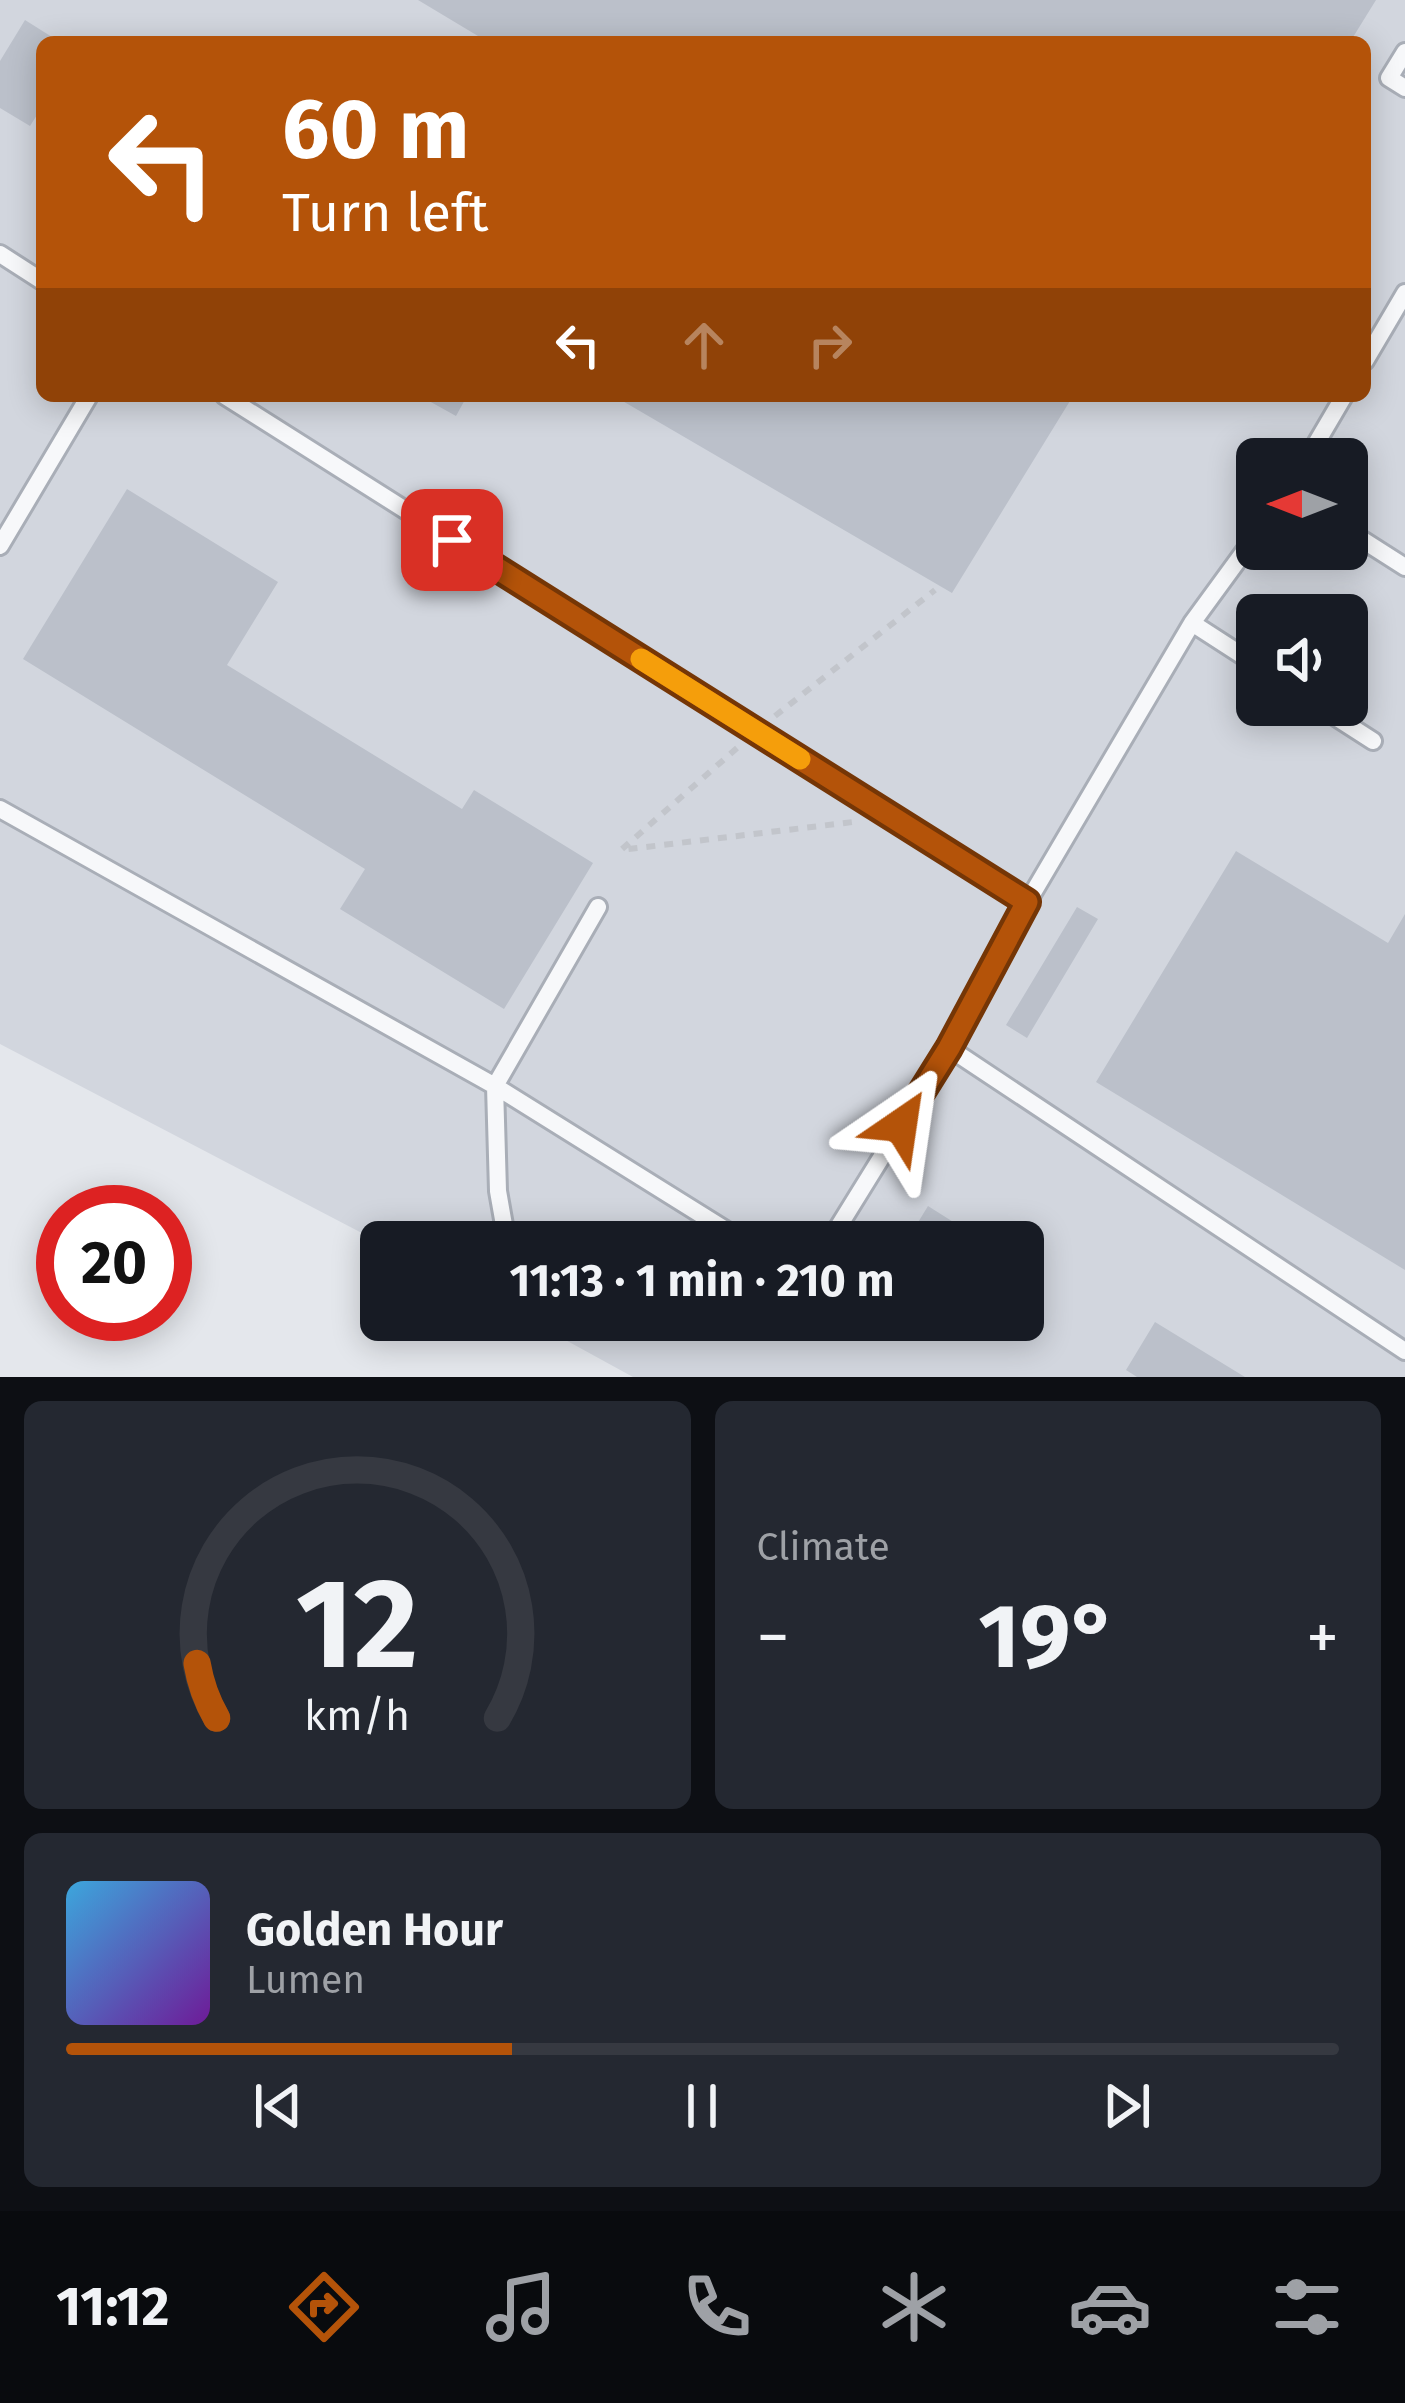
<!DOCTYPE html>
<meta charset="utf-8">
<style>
body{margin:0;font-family:"Fira Sans",sans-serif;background:#242831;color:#f1f3f6;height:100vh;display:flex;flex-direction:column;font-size:45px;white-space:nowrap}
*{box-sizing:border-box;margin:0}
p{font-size:39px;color:#9ea1a6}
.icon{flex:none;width:66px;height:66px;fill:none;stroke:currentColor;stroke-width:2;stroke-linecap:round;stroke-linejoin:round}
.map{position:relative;height:1377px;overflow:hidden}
.sheet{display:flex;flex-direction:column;gap:24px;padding:24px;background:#0d0f14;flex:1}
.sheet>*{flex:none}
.hud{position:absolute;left:36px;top:36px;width:1335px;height:366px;border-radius:18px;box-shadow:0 6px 30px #0003;background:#b45309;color:#fff;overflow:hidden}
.needle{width:78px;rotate:270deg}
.buttons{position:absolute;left:1236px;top:438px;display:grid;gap:24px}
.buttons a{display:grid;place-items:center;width:132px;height:132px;border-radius:18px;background:#171b24;box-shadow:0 6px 30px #0003;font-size:60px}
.speed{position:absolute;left:36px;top:1185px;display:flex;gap:24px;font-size:60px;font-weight:700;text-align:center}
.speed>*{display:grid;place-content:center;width:156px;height:156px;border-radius:50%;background:#171b24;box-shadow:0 6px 30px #0003;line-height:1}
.speed .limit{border:18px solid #d22;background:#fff;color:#111}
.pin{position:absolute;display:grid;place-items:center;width:102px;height:102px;color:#fff;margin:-51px;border-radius:24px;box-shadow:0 6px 18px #0006}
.me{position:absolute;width:132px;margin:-66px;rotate:32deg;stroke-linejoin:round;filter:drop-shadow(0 0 9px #0008)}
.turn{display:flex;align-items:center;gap:42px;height:252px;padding:0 48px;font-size:54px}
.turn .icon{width:156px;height:156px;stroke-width:2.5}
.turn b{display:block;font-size:84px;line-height:102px}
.lanes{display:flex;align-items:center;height:114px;padding:0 48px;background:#0003;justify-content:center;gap:60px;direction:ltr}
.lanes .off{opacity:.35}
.big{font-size:90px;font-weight:700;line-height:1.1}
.sheet .card{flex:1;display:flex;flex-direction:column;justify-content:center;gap:18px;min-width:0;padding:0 42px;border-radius:18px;background:#242831}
.sheet .dial{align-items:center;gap:0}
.dial svg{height:312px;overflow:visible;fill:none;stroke:#363941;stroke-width:7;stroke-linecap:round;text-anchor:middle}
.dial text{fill:#f1f3f6;stroke:none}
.song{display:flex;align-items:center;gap:36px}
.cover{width:144px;height:144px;border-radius:18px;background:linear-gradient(135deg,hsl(200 70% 55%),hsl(280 70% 35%))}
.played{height:12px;border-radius:6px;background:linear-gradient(90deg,#b45309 35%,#363941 35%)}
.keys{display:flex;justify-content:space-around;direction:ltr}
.heat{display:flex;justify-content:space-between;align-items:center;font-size:66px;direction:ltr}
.sheet .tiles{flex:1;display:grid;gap:24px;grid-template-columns:1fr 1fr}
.card:last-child{grid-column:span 2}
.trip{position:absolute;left:360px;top:1221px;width:684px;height:120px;border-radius:18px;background:#171b24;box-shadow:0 6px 30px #0003;font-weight:700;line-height:120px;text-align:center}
.tabs{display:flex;height:192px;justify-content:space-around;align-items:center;background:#090b0e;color:#9ea1a6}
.tabs .icon{width:84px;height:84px}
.tabs .active{color:#b45309}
.tabs b{font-size:54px;color:#f1f3f6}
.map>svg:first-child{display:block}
.built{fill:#d2d6de;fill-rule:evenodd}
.building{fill:#bbc0ca}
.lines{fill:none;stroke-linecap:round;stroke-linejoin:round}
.lane-casing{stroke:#a9aeb7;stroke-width:22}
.path{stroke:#c2c5cb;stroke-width:6;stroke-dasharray:9 9;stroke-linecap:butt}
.lane{stroke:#f7f8fa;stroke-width:16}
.route-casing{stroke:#753606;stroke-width:30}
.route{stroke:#b45309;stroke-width:21}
.slow{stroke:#f59e0b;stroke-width:21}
</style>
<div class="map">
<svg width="1405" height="1377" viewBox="0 0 1405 1377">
<rect width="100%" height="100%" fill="#e4e7ec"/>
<!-- built -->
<path class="built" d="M0 0H1405V1377H633L529 1320H1023V1242L381 1243 0 1044ZM42 42H1365V396H42ZM1257 459H1347V549H1257ZM1257 615H1347V705H1257Z"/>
<!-- building -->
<path class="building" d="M418 0H1376L1350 42H488Z
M25 20 60 42H42V107L30 126 0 108V61Z
M420 396H467L456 416Z
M614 396H1073L952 593Z
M127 489 278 582 227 665 462 809 474 790 593 863 504 1009 340 909 365 869 23 659Z
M1236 851 1388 943 1405 914V1270L1096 1082Z
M1077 907 1098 919 1027 1038 1006 1025Z
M928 1206 985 1242H906Z
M1155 1322 1245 1377H1137L1126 1370Z"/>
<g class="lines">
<!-- lane casing -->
<g class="lane-casing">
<path id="lane" d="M1405 52 1389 78 1405 88
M0 254 42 281
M1365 361 1405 293
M225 396 1027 903
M1307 459 1344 396
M1347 530 1405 567
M0 546 89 396
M1192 623 1257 665
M1317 705 1373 741
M0 809 495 1086 745 1242
M949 1048 1405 1351
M507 1242 498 1191 495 1086 598 907
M829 1242 949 1048 1027 903 1192 623 1257 534"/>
</g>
<!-- path -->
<path class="path" d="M775 716 935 590
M737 748 621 850 853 822"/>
<!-- lane -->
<use href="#lane" class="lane"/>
</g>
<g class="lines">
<!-- route casing -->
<g class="route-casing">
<path id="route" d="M452 540 1027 902 949 1048 901 1125"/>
</g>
<!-- route -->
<use href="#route" class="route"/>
<!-- slow -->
<path class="slow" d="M641 659 800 759"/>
</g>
</svg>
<div class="buttons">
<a><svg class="needle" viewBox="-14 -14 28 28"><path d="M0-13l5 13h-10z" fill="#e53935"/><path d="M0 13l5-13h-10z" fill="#9ea1a6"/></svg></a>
<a><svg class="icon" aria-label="sound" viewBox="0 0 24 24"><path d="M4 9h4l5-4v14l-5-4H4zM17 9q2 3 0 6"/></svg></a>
</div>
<div class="speed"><div class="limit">20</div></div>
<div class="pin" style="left:452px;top:540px;background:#d93025"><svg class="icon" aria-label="arrive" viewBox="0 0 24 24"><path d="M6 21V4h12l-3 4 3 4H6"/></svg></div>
<svg class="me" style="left:901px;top:1125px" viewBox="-20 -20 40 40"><path d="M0-17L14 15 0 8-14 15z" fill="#b45309" stroke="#fff" stroke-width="4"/></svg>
<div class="trip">11:13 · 1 min · 210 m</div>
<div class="hud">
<div class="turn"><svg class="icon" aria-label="left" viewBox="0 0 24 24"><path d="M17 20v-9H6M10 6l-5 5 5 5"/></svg><div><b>60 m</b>Turn left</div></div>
<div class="lanes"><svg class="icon" aria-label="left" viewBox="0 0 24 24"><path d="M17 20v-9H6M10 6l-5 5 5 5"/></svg><svg class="icon off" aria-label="ahead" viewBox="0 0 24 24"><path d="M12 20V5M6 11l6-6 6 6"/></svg><svg class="icon off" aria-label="right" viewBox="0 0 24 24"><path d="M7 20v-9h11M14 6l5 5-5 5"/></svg></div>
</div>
</div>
<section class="sheet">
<div class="tiles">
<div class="card dial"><svg viewBox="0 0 100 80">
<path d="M14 69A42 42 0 1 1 86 69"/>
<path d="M14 69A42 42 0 0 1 9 55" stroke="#b45309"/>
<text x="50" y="56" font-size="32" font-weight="700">12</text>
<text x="50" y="72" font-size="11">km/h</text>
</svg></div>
<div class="card"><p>Climate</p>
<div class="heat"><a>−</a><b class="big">19°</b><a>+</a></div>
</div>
<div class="card">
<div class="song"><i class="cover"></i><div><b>Golden Hour</b><p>Lumen</p></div></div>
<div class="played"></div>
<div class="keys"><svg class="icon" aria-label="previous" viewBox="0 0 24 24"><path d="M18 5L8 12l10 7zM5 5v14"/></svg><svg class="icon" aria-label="pause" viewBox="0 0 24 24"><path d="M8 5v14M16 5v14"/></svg><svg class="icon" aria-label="next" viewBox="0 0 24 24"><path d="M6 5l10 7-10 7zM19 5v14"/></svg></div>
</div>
</div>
</section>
<nav class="tabs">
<b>11:12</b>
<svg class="icon active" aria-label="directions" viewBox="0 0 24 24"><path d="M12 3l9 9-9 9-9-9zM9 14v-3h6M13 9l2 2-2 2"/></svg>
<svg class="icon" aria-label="music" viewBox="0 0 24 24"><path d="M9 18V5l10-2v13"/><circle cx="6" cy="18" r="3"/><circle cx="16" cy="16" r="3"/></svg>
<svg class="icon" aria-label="phone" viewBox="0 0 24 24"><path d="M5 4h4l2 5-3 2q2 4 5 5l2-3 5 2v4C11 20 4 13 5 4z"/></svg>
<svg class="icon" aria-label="climate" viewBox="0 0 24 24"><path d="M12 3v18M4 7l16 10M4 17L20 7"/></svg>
<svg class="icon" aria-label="car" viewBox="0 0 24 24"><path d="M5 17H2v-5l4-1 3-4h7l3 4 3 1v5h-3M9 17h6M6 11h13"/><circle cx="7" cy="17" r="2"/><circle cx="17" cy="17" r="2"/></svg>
<svg class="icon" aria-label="filters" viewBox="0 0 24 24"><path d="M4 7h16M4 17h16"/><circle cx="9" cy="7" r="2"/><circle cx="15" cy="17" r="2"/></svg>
</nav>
